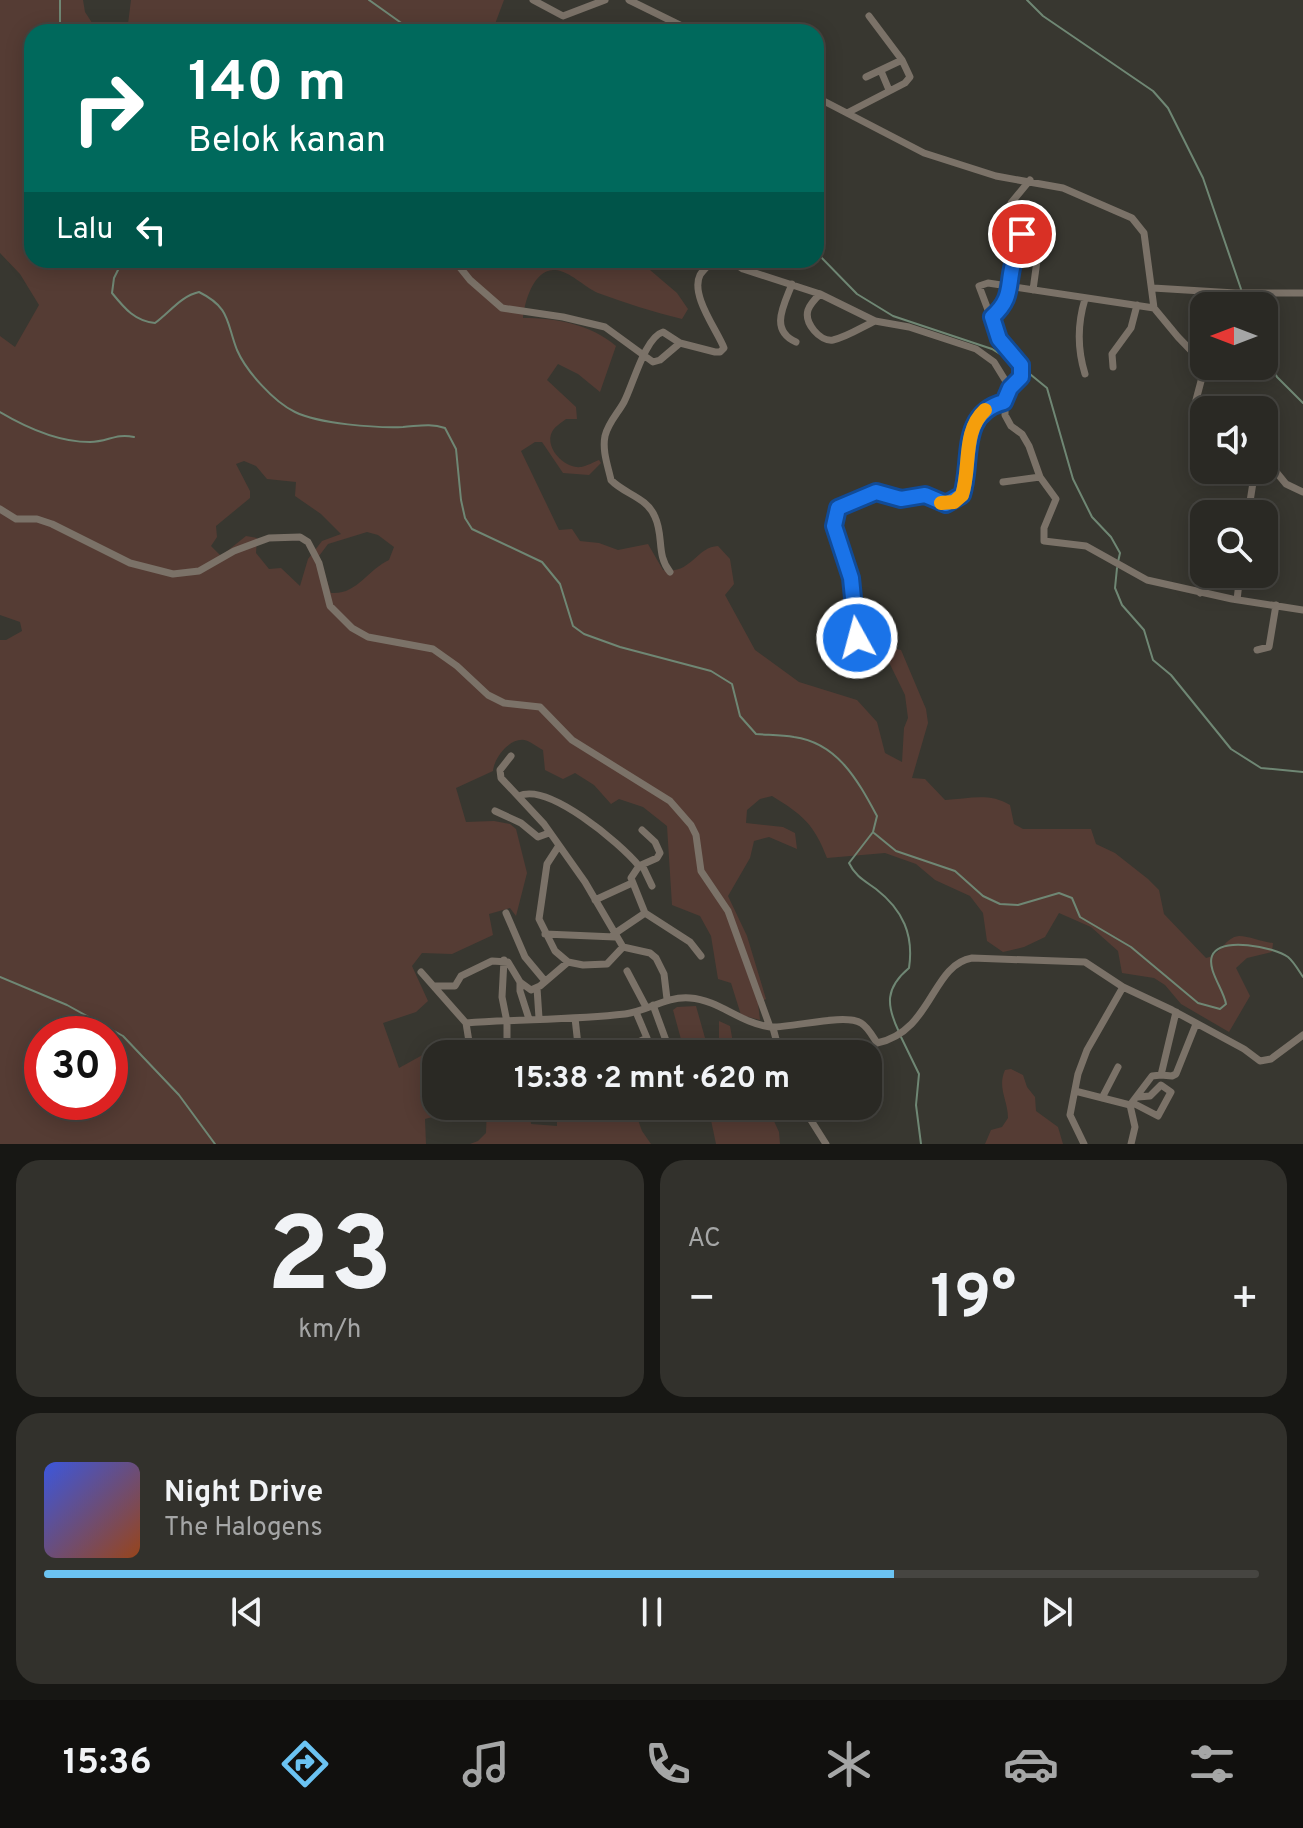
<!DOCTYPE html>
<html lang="id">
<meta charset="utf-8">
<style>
body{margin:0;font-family:Overpass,sans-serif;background:#32312c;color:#f1f3f6;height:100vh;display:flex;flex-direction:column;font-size:30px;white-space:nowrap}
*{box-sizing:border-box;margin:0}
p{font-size:26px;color:#a5a6a6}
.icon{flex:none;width:44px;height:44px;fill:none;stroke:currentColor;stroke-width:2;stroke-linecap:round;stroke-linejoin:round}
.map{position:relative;height:1144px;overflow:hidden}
.sheet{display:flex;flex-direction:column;gap:16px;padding:16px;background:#171714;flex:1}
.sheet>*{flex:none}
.top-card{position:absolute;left:24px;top:24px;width:800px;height:244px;border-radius:24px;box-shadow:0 4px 20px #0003,0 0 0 2px #464541;background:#00695c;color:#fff;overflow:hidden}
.needle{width:52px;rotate:270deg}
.buttons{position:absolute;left:1190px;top:292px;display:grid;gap:16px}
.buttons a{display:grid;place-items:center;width:88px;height:88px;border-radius:16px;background:#2a2924;box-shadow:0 4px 20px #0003,0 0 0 2px #464541;font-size:40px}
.speed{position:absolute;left:24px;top:1016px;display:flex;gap:16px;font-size:40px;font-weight:700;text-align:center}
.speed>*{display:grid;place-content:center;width:104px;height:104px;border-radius:50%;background:#2a2924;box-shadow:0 4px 20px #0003,0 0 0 2px #464541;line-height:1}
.speed .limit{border:12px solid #d22;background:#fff;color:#111}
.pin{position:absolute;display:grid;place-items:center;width:68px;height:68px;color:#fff;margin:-34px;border:4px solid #fff;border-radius:50%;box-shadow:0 2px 8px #0007}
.me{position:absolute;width:88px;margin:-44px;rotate:353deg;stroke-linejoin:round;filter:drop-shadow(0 0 6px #0008)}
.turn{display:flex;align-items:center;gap:28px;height:168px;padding:0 32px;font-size:36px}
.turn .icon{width:104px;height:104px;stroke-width:2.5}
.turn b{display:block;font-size:56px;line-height:68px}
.then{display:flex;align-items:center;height:76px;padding:0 32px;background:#0003;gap:16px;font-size:30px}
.big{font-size:60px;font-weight:700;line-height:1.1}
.sheet .widget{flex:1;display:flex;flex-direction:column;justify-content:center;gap:12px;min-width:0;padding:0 28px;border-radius:24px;background:#32312c}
.sheet .dial{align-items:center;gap:0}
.dial b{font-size:104px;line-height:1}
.song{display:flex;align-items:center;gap:24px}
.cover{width:96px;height:96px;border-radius:12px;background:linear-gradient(135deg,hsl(230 70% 55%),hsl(20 70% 35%))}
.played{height:8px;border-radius:4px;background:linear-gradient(90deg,#6bc3f2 70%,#464541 70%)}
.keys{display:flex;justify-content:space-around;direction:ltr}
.heat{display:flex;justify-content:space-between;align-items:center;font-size:44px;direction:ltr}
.sheet .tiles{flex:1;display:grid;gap:16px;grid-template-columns:1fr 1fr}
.widget:last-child{grid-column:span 2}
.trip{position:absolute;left:422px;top:1040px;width:460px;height:80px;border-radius:24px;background:#2a2924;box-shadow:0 4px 20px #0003,0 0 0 2px #464541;font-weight:700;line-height:80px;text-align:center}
.tabs{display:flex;height:128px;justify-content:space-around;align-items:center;background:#11100e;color:#a5a6a6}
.tabs .icon{width:56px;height:56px}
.tabs .current{color:#6bc3f2}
.tabs b{font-size:36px;color:#f1f3f6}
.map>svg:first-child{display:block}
.green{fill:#553c34;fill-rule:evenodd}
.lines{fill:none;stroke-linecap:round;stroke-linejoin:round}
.stream{stroke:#6f8774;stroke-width:2}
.minor{stroke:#7b7268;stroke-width:7}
.route-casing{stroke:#114b97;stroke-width:20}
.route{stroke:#1a73e8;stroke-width:14}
.slow{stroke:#f59e0b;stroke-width:14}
</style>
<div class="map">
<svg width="1303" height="1144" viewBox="0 0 1303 1144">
<rect width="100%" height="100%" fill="#383730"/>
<!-- green -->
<path class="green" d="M0 0H83L85 12 98 32H32V260H649L650 270 677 293 688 309 682 319C654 312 625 303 598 293 584 287 570 271 555 270 534 268 524 303 523 318 556 318 590 324 616 346L600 392 578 374 558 364 547 380 576 407 577 419H566C561 423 554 427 552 432 544 448 565 469 581 467 587 466 594 462 599 460L601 463 589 475 563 473 542 442H535L521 451 559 530 572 529 580 541 599 543 618 550 648 544 663 570C691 575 696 547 718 546L730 559 734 584 725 595 755 650 799 682 857 700 877 722 885 753 902 762 904 728 908 718 905 695 884 652 885 646 901 650 926 709 928 723 912 778 925 779 945 800C968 799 989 792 1010 805L1014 824 1023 829H1091L1096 844 1115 853 1148 879 1159 890 1164 914 1206 958C1221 955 1225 937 1239 936 1249 936 1262 942 1273 943L1272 952 1247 958 1236 968 1250 996 1229 1032 1181 1004 1165 985 1154 978 1122 973 1118 951 1091 927 1059 913 1045 937 1024 947 1003 952 987 941 983 913 970 896 935 880 916 864 885 853 827 858C814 824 803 815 772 796L760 799 747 810 746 823 783 827 795 833 797 849 769 837 754 841 750 858 728 896 747 936 766 999 758 1003 760 1020 741 1015 731 983 718 979 711 936 700 916 672 905 667 826 643 807 619 799 611 804 594 785 575 773 563 779 545 770 543 750C537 747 530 741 524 740 509 738 494 758 493 771L456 788 466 822 494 821 510 824 516 829 527 873 516 916 510 908 489 914 493 935 452 954 422 953 412 966 428 1001 416 1012 383 1023 399 1068 428 1052 456 1045 464 1052V1054H436V1106H451V1112L425 1119 426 1144H0V640H6L22 631 20 622 0 615V336L15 347 39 305 20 274 0 253ZM244 461 256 466 267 479 296 482 295 496 321 514 341 534 322 541 308 559 300 586 281 568 269 569 256 553 257 538 246 536 221 556 211 546 217 537 216 526 250 498V491L236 464ZM367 532 378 535 394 547 389 560C367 570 357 595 331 593L319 556 328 544ZM42 1034H110V1102H42Z
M131 0H504L495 24 500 32H127Z
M696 1006 707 1045 719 1043V1021L730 1026 735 1054H685L673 1010 677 1007Z
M1011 1069 1023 1075 1027 1087 1035 1097 1036 1111 1058 1127 1063 1144H985L991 1130 1002 1127 1008 1118C1008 1100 997 1088 1005 1070Z
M487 1106 529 1107 531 1124 557 1126V1114L592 1115 615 1106H633L642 1131 651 1144H470L478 1141 486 1133Z
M708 1106H767L779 1132 780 1144H716Z"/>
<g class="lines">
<!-- stream -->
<path class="stream" d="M369 0 414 32
M1027 0 1043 16 1153 91 1168 108 1203 178 1241 289
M60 32V0
M32 158V163
M816 252 857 294 893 316 992 349 1016 364
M123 260 114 278 112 293C125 309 135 321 155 323 170 312 181 296 199 292 231 308 226 322 237 350 246 371 274 402 295 412 319 424 376 428 403 427 419 426 430 423 445 428L456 449 461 500 465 518 472 529 542 562 560 584 573 626 584 634 620 647 711 671 732 684 740 716 756 734C768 735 782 735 794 737 838 743 858 781 877 816L873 832 849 863C855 876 865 881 876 889 903 910 914 935 909 968 885 988 886 1005 899 1032
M1243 296 1245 306
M1264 352 1277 377 1303 403
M1025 370 1047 388 1073 479 1092 517 1111 537 1120 553 1118 562
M0 412C27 428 59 442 90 442 108 442 115 433 134 437
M1117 568 1115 588 1122 605 1144 630 1153 660 1171 675 1231 749 1261 768 1303 772
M874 833 896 851 955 871 983 896 1000 904 1018 905 1059 893 1072 898 1080 917 1131 947 1198 1003 1220 1009 1226 1004C1224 990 1207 970 1212 956 1220 936 1274 947 1288 957 1294 962 1299 971 1303 977
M0 977 67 1005 123 1036 179 1095 215 1144
M901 1037 919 1074 916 1105 921 1144"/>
<!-- minor -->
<path class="minor" d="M533 0 563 16 605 0
M629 0 694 32
M881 71 889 90
M866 77 902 60
M816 97 924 153 996 176 1063 188 1132 218 1144 233 1154 308 1178 337 1204 364
M847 113 905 83 910 77 902 60 869 16
M454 260 470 280 502 308 563 317 605 327 653 362 660 360 680 343 715 352H720L724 348C717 330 690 295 700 275 703 270 709 265 713 260
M730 260 743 269 820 294 875 321 909 327 976 349 994 362 1010 388
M792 284C784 305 769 330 796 342
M1153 288 1235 293H1303
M1033 290 1039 246 1037 215
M820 294C816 298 810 304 808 310 804 323 820 342 833 340 847 337 862 327 875 321
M1154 308 988 283 979 286 999 339 1021 365V377L1005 395V415L1011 426 1022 434 1029 446 1040 477 1056 499 1044 528V541L1086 546 1147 580 1232 599 1303 610
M992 317C1013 297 1006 287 1013 264 1016 252 1025 246 1022 233 1018 222 1010 216 1011 203L1030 180
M1113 367 1112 354 1131 328 1137 305
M1085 374C1077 348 1077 325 1085 299
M1205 410 1196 400 1205 366
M1264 457 1286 484 1303 492
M1003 482 1040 477
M0 509 16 519H37L52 524 130 563 173 574 199 571 234 551 269 538 300 537 308 542 319 563 330 606 352 628 368 637 433 649 457 666 488 695 504 703 540 707 572 740 670 801 691 825 696 835 701 871 728 911 770 1027C792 1028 845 1013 861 1023 868 1027 873 1037 877 1043 933 1031 931 965 972 958L1085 962 1123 987 1172 1010 1244 1049 1260 1061 1271 1059 1303 1035
M1231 514V511
M1248 514 1255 470
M670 572C656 555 664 536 655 517 647 497 624 494 611 480 608 466 602 451 605 436 608 423 618 413 624 402 633 385 645 337 663 332L680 343
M1200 593 1217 574
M1237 600 1240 574
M1257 650 1269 647 1276 605
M869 658C849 624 858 616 852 581 848 561 829 538 834 516 837 507 866 493 875 492 884 492 891 498 899 499 908 500 915 495 923 495 938 495 955 517 964 489 968 455 964 413 1004 402
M511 756 500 770 501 778 544 824 585 882 623 947 650 953 656 958 664 974 667 999
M519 796C548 782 620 843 639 866L631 878 645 913 614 934
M495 811 521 823 538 837 549 833
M558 847 547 864 539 919 555 951 568 962
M642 865 652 886
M639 866 657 858 660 853 655 842 642 830
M595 900 632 883
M506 913 525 957 545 981
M645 913 690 942 701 956
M545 934 615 937
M504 960 502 997 507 1022V1054
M627 971 646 1007
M421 972 466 1023 471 1054
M520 982V991L529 1019
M434 986H455L461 976 492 961 508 962 520 982 531 990 540 986 568 962 583 965 607 964 623 947
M537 988 539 1018
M653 1005 668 1046 667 1054
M636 1012 647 1038 649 1054
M575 1018 579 1054
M466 1023C519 1019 572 1020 625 1014 648 1011 666 996 690 998 719 1000 740 1023 770 1027
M773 1028 780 1054
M613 1054 647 1038
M1161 1075 1172 1076 1176 1074 1196 1024
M1075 1091 1130 1105
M1102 1098 1118 1067
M1133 1103 1158 1116 1171 1092 1161 1085 1150 1096 1138 1097
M1130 1105 1152 1076 1161 1075 1176 1012
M1130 1105 1135 1127 1131 1144
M802 1106 826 1144
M1084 1144 1070 1115 1078 1074 1087 1050 1123 987"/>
</g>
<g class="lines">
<!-- route casing -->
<g class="route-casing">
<path id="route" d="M857 638 851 578 834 526 838 508 876 492 901 499 925 495 946 504 962 495C973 461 958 414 1004 402L1010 388 1021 377V365L999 339 992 317C1013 298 1007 287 1013 264 1016 252 1023 247 1022 234"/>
</g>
<!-- route -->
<use href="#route" class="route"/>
<!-- slow -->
<path class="slow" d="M941 503 954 502 962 495C971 468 962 431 985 410"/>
</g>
</svg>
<div class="buttons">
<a><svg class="needle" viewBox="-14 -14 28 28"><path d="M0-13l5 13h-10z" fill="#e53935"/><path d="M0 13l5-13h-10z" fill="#a5a6a6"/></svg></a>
<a><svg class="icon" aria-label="sound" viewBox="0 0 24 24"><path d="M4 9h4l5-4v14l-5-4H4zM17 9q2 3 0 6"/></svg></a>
<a><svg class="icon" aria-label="search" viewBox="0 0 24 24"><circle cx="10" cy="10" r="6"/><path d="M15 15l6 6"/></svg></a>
</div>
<div class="speed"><div class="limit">30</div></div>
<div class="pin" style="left:1022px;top:234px;background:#d93025"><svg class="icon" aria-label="arrive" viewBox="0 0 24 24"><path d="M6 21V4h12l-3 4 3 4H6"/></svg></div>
<svg class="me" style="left:857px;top:638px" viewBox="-20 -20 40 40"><circle r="17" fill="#1a73e8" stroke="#fff" stroke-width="3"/><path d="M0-11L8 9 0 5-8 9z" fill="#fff"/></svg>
<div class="trip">15:38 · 2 mnt · 620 m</div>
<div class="top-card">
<div class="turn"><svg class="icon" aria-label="right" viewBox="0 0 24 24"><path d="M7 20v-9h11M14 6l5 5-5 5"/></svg><div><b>140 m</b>Belok kanan</div></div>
<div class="then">Lalu<svg class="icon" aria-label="left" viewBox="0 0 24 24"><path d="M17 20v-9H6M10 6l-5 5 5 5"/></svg></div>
</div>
</div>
<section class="sheet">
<div class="tiles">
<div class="widget dial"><b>23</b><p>km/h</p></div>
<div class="widget"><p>AC</p>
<div class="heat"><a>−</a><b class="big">19°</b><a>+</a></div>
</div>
<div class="widget">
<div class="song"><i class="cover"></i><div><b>Night Drive</b><p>The Halogens</p></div></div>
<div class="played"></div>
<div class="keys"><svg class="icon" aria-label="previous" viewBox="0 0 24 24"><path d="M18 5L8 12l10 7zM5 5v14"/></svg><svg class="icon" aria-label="pause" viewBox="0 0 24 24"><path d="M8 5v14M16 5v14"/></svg><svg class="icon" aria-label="next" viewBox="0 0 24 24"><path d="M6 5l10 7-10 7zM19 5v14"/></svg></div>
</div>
</div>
</section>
<nav class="tabs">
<b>15:36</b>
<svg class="icon current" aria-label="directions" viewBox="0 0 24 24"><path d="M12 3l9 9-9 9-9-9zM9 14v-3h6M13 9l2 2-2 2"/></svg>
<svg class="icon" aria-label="music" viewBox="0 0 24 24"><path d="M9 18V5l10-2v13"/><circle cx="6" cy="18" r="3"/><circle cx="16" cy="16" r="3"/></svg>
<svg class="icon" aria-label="phone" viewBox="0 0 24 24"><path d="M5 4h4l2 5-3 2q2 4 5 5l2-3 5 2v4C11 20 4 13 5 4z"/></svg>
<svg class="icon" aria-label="climate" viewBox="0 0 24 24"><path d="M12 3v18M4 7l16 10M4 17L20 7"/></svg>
<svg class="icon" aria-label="car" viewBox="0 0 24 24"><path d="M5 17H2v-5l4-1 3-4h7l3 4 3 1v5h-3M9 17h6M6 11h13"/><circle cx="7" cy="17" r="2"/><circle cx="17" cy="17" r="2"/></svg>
<svg class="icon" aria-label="filters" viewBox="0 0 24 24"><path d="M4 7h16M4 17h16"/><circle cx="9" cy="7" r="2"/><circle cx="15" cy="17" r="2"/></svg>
</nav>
